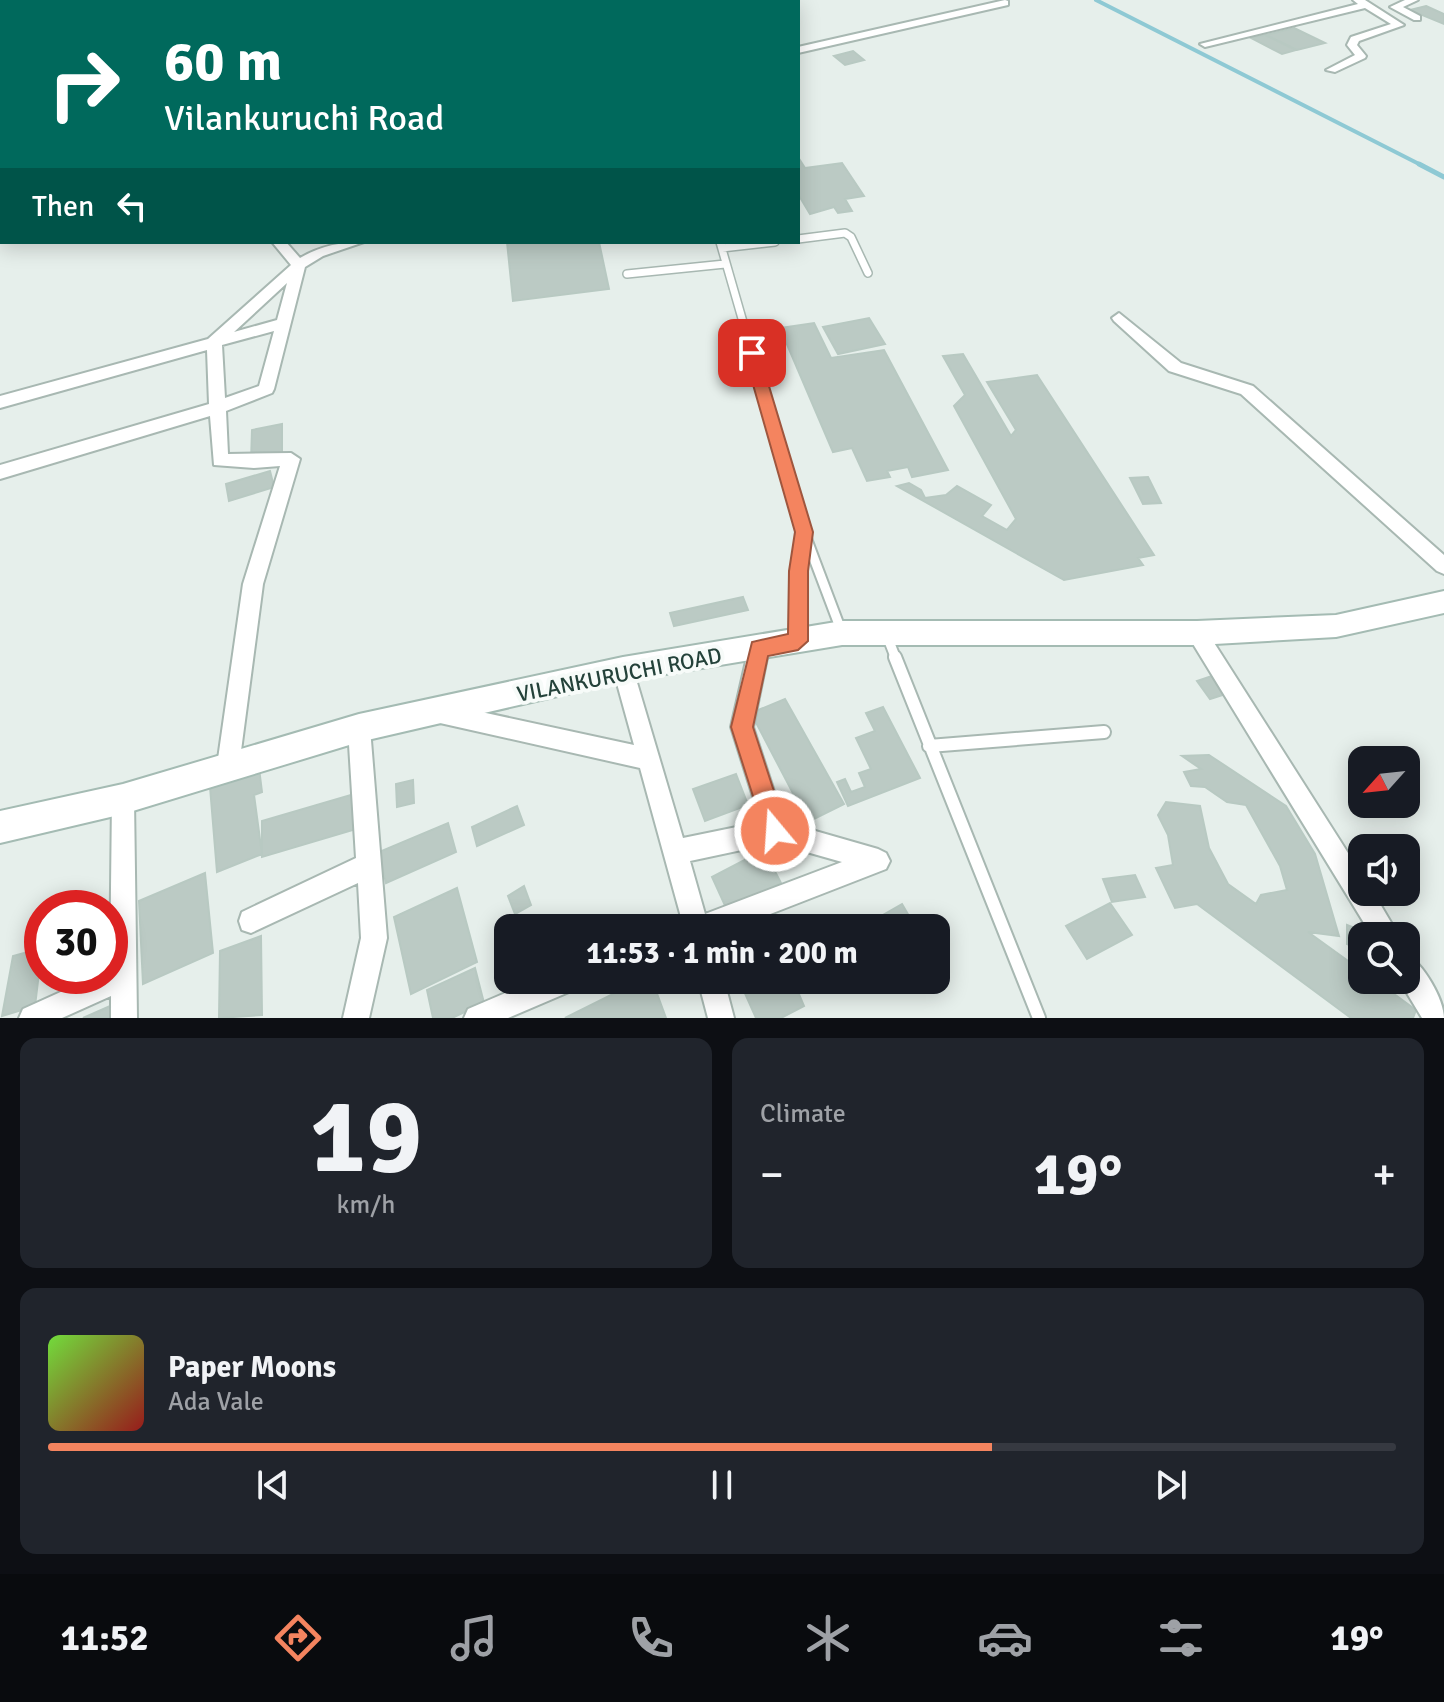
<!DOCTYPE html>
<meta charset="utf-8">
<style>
body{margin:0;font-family:Signika,sans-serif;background:#20242c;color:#f1f3f6;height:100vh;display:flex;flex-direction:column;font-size:30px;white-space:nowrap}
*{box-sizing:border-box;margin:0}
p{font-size:26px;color:#9ea1a6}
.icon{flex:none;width:44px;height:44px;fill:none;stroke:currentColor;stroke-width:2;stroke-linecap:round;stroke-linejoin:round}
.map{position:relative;height:1018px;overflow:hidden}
.panel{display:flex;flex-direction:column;gap:20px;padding:20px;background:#0d0f14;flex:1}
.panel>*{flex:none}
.guide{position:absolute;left:0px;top:0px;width:800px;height:244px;box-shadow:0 4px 20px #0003;background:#00695c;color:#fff;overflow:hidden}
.needle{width:52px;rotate:243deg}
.fabs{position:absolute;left:1348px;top:746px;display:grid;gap:16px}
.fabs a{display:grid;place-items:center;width:72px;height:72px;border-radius:16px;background:#171b24;box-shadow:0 4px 20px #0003;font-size:40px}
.speed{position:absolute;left:24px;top:890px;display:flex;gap:16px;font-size:40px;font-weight:700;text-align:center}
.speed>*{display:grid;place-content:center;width:104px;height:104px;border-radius:50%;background:#171b24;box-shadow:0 4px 20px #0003;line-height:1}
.speed .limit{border:12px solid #d22;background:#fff;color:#111}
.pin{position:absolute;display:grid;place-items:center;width:68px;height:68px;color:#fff;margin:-34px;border-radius:16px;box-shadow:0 4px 12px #0006}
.me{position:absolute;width:88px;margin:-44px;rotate:342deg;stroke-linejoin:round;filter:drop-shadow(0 0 6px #0008)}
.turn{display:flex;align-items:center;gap:28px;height:168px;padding:0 32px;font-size:36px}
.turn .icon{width:104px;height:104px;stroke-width:2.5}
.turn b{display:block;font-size:56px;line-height:68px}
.then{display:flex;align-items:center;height:76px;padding:0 32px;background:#0003;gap:16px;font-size:30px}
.big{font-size:60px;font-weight:700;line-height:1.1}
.panel .card{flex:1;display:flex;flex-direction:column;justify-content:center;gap:12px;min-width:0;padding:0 28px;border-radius:16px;background:#20242c}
.panel .dial{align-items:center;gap:0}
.dial b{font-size:104px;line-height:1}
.song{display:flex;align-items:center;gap:24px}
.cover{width:96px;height:96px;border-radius:12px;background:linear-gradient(135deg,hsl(100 70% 55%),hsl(0 70% 35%))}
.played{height:8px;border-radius:4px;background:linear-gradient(90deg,#f4845f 70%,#363941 70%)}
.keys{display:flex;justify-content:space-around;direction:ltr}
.heat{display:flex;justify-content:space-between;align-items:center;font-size:44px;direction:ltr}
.panel .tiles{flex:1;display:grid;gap:20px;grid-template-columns:1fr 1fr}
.card:last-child{grid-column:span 2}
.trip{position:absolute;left:494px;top:914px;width:456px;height:80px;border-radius:16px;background:#171b24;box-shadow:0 4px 20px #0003;font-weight:700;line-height:80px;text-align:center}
.menu{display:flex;height:128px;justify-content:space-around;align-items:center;background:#090b0e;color:#9ea1a6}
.menu .icon{width:56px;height:56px}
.menu .active{color:#f4845f}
.menu b{font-size:36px;color:#f1f3f6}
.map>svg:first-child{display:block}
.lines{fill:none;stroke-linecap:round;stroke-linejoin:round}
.stream-far1{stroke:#8ec9d4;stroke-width:4}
.stream{stroke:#8ec9d4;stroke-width:5}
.building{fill:#bbcac4;stroke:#b8c9c2;stroke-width:2}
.lane-far2-casing{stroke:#a8b8b2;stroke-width:10}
.lane-far1-casing{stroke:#a8b8b2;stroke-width:13}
.lane-casing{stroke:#a8b8b2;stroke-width:16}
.street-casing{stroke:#a8b8b2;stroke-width:4}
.secondary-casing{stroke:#a4bbb3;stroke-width:4}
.lane-far2{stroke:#fff;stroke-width:7}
.lane-far1{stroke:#fff;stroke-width:9}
.lane{stroke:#fff;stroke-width:12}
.street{fill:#fff;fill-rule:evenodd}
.secondary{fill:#fff;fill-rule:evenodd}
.route{fill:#f4845f;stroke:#9f563e;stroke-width:2}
.labels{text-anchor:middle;stroke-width:8;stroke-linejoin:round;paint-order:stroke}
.street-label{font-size:22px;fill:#24423a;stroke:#f7fbf9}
</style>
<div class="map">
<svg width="1444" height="1018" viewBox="0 0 1444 1018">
<rect width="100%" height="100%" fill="#e6efeb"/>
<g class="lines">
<!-- stream-far1 -->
<path class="stream-far1" d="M1096 0 1423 166"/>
<!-- stream -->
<path class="stream" d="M1419 164 1444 177"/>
</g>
<!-- building -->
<path class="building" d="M1426 6 1444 14V24L1410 10Z
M1294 28 1325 43 1297 50 1266 35Z
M1265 35 1296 50 1282 54 1251 38Z
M853 51 864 60 845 65 834 56Z
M798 157 805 168 842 163 864 196 845 199 852 211 838 213 834 207 810 214 798 194Z
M507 242H599L609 289 513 301Z
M869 318 885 344 838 354 823 327Z
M814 323 831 358 884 350 948 470 912 477 908 467 887 471 890 477 867 481 852 448 833 452 780 328Z
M963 354 1011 436 1016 430 987 382 1037 375 1154 555 1138 558 1143 565 1064 580 897 486 909 483 921 490 925 498 946 495 957 486 991 505 982 516 1007 530 1016 519 954 406 965 395 943 356Z
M282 424V454L251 461 252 430Z
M270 471 274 487 229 501 226 484Z
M1148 477 1161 503 1143 504 1130 478Z
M743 597 748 610 674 626 670 613Z
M1215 675 1229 693 1210 699 1197 681Z
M785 699 844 804 808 822 751 713Z
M883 707 920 778 848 806 837 782 845 779 851 792 865 787 859 773 871 769 856 738 875 731 866 713Z
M1209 755 1286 806 1315 854 1339 936 1308 932 1362 971V980H1375L1416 1010 1413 1018H1351L1197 904 1175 908 1156 868 1173 865 1168 835 1158 815 1166 802 1200 806 1209 848 1228 884 1256 904 1261 895 1287 890 1280 866 1246 805 1227 802 1205 787 1191 786 1184 772 1201 769 1182 756Z
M259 768 262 792 254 795 262 854 217 872 210 787Z
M736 774 748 805 705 821 693 789Z
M413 780 414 803 397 807 396 784Z
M354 794 356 829 262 857V821Z
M517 806 524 825 477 846 472 827Z
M448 823 456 852 386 883 379 852Z
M764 850 781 883 727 910 712 877Z
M205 873 213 953 143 984 139 901Z
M1135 875 1145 897 1112 902 1103 879Z
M524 886 531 905 515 914 508 896Z
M457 888 477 962 411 994 394 917Z
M1110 903 1132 935 1087 959 1066 926Z
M902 904 916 928H879L874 920Z
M1347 925 1372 935 1362 936V950L1347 944Z
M261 936 262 1015 219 1018 220 951Z
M42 948 35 1006 2 1016 13 956Z
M475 968 484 1003 452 1018H433L427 990Z
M641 980H652L666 1018H565Z
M739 980H793L804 1006 781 1018H756Z
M110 1006V1018H83Z"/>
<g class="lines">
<!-- lane-far2 casing -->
<g class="lane-far2-casing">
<path id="lane-far2" d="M798 239 845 233 851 237 868 273
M720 242 760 381
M722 248 775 242
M627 274 725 264"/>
</g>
<!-- lane-far1 casing -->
<g class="lane-far1-casing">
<path id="lane-far1" d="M760 379 804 532 841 630
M887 636 896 659
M798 638V571L804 533"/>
</g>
<!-- lane casing -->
<g class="lane-casing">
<path id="lane" d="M895 657 1039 1018
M929 746 1104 732"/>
</g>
<!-- street casing -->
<g class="street-casing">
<path id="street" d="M31 0H41L42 2H32Z
M112 0H122L123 2H113Z
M192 0H202L203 2H193Z
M396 0H406L408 2H398Z
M618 0H628L630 2H620Z
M705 0H715L717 2H707Z
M1005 0 1008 1V5L798 53V47Z
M1353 0H1365L1404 25 1359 41 1357 45 1366 56 1365 58 1335 72 1326 70 1355 55 1347 45 1351 37 1391 24 1365 8 1205 47 1200 44 1358 4Z
M1405 0H1418L1403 7 1420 16V20H1414L1390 7Z
M0 81H2V87H0Z
M272 242H286L300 258C320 246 340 242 364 242L323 256 305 267 274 389 272 393 226 411 228 454 291 453 300 459 263 584 239 766 236 774 228 777 220 774 217 766 243 584 280 466 254 468 214 465 210 416 0 479V465L209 404 207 350 0 408V396L208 339 291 265ZM287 283 277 320 234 332ZM274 331 259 386 225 398 222 345Z
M1119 313 1181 363 1253 386 1444 555V574L1437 571 1241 394 1169 371 1114 321 1112 318Z
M1197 624 1204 627 1362 875V892H1373L1399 936H1372L1190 639 1187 633 1190 627Z
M759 639 766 642 769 648 753 727 784 822 878 849 886 853 890 861 886 869 734 928H684L640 768 440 723 432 720 429 713 432 706 440 703 634 745 613 669 616 662 623 660 630 662 633 669 683 838 761 822 731 727 749 648 752 642ZM775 843 842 862 705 914 690 861Z
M359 718 367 721 370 728 387 938 369 1018H343L361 938 358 883 251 933 242 930 239 921 242 912 356 858 348 728 351 721Z
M123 788 131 791 134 799 137 1018H111V996L62 1018H19L23 1009 96 976H110L112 799 115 791Z
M1406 955C1423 962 1444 1000 1444 1018H1422L1399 980H1406Z
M536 980H580L576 989 508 1018H464L468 1009Z
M698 980H724L734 1018H708Z"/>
</g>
<!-- secondary casing -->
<g class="secondary-casing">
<path id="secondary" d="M1444 591V613L1336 637 1197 645H842L623 681 359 742 123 814 0 843V811L123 784 359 714 623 657 842 621H1197L1336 615Z"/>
</g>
<!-- lane-far2 -->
<use href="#lane-far2" class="lane-far2"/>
<!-- lane-far1 -->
<use href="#lane-far1" class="lane-far1"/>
<!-- lane -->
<use href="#lane" class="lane"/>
<!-- street -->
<use href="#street" class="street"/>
<!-- secondary -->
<use href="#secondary" class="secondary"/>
</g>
<!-- route -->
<path class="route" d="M752 348 759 353 813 532 808 571V641L798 650 768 656 753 727 787 831 784 839 775 843 767 839 764 831 731 727 752 642 788 634 789 571 795 532 744 353Z"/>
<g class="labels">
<!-- street labels -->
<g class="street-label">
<text transform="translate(619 674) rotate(-11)" y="8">VILANKURUCHI ROAD</text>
</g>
</g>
</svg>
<div class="fabs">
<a><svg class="needle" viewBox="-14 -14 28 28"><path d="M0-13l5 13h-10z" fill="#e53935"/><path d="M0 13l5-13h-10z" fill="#9ea1a6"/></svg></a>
<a><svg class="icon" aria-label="sound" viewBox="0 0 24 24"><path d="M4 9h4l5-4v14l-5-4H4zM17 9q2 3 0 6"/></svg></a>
<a><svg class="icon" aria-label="search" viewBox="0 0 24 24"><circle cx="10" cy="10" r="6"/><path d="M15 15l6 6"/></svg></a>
</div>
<div class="speed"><div class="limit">30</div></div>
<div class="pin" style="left:752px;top:353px;background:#d93025"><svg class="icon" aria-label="arrive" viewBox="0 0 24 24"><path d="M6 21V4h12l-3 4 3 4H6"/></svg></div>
<svg class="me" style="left:775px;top:831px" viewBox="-20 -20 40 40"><circle r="17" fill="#f4845f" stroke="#fff" stroke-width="3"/><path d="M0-11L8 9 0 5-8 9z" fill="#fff"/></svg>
<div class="trip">11:53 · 1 min · 200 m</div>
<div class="guide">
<div class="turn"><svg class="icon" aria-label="right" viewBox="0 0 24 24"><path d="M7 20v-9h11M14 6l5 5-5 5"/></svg><div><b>60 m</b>Vilankuruchi Road</div></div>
<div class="then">Then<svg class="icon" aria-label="left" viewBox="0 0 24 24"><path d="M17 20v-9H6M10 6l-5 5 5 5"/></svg></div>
</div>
</div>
<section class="panel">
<div class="tiles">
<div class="card dial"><b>19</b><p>km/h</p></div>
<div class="card"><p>Climate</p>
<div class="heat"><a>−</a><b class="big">19°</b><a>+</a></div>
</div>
<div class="card">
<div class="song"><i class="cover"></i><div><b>Paper Moons</b><p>Ada Vale</p></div></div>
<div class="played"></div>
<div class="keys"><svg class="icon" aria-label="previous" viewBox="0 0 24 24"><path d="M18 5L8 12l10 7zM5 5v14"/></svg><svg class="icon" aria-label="pause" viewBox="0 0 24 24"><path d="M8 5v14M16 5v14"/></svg><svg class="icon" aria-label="next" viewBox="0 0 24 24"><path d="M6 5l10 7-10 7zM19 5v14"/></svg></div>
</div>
</div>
</section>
<nav class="menu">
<b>11:52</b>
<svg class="icon active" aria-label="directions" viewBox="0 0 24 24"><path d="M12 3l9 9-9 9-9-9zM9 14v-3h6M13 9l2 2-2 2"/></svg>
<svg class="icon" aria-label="music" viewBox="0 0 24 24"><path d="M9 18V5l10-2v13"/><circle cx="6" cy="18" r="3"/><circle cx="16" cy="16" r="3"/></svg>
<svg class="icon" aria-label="phone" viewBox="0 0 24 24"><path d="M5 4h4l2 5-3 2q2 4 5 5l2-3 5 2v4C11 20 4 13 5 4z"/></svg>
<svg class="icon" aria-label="climate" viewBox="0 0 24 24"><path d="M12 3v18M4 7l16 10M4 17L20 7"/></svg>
<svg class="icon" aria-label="car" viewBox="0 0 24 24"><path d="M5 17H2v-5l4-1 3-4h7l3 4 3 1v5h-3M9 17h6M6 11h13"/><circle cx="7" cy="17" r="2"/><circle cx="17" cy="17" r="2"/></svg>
<svg class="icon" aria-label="filters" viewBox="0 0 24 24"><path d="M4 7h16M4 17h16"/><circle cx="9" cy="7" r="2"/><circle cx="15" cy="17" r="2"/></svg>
<b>19°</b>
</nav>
